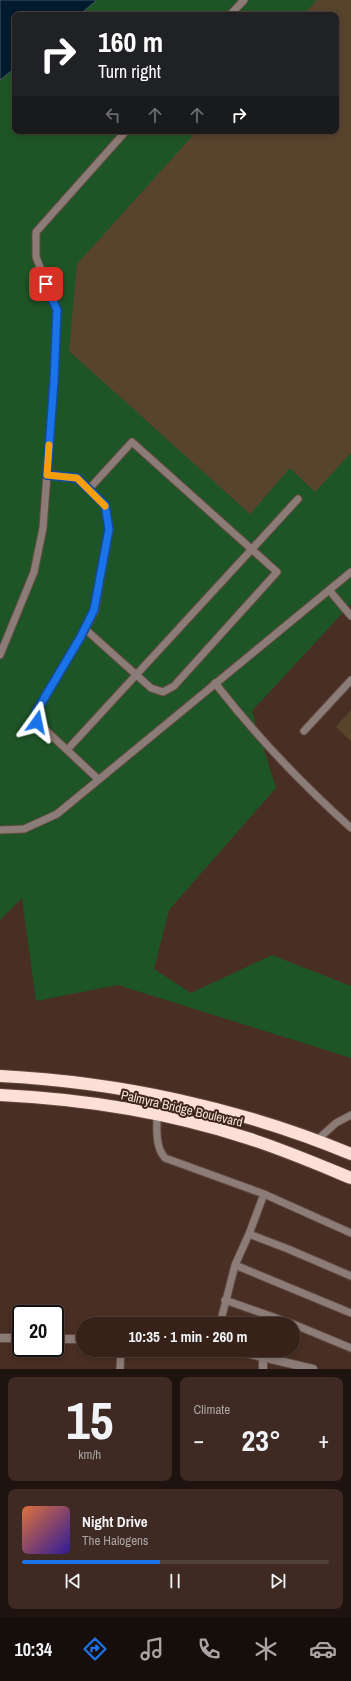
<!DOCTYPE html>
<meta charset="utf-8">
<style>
body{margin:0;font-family:"Archivo Narrow",sans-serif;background:#3e2a23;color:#f1f3f6;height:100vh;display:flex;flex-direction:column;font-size:15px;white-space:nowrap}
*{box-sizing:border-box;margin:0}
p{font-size:13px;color:#aaa4a2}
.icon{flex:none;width:22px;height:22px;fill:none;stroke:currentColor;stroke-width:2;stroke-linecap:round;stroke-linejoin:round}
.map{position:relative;height:1369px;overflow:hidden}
.side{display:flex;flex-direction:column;gap:8px;padding:8px;background:#1e130e;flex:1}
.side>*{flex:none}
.top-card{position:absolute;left:12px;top:12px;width:327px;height:122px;border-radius:8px;box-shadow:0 2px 6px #0003,0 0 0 1px #513f39;background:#202124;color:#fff;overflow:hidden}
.speed{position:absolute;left:12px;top:1305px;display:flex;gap:8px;font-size:20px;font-weight:700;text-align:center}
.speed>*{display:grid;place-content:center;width:52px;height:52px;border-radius:50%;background:#37221a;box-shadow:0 2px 6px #0003,0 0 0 1px #513f39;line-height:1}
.speed .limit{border:2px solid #111;border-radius:6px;background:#fff;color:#111}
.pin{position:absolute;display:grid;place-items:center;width:34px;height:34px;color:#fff;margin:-17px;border-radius:8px;box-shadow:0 2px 6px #0006}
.me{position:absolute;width:44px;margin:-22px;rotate:12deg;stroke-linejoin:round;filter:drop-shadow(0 0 3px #0008)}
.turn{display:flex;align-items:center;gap:14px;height:84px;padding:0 20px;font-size:18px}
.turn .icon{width:52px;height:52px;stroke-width:2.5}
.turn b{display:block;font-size:28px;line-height:34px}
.lanes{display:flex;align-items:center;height:38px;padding:0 20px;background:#0003;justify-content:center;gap:20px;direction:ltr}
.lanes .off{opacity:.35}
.big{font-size:30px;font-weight:800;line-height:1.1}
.side .card{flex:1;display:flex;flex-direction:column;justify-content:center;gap:6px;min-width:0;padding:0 14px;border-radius:8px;background:#3e2a23}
.side .dial{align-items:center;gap:0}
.dial b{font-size:52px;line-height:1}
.song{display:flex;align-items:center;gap:12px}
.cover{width:48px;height:48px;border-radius:6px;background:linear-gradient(135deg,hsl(20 70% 55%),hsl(250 70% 35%))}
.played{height:4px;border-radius:2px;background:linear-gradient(90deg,#1a73e8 45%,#513f39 45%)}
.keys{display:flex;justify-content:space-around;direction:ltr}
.heat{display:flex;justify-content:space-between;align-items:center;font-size:22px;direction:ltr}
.side .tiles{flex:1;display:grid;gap:8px;grid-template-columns:1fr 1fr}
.card:last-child{grid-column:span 2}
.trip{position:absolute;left:76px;top:1317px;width:224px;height:40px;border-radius:20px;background:#37221a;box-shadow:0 2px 6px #0003,0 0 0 1px #513f39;font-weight:800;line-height:40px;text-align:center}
.tab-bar{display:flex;height:64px;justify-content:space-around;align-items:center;background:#160e0a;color:#aaa4a2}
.tab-bar .icon{width:28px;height:28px}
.tab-bar .current{color:#1a73e8}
.tab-bar b{font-size:18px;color:#f1f3f6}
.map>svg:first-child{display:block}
.green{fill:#1e5527}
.water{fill:#001c2e;stroke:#495761}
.building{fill:#58442d}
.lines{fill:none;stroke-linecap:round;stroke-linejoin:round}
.lane-casing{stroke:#644a40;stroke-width:9}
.street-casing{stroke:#644a40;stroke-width:10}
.highway-casing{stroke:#644a40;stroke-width:14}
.lane{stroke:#8c7c78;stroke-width:7}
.street{stroke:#8c7c78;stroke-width:8}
.highway{stroke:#fedfd8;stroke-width:12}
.route-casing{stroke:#114b97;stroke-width:10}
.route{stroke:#1a73e8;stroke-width:7}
.slow{stroke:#f59e0b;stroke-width:7}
.labels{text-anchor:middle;stroke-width:4;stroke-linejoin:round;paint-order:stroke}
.street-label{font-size:13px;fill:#f2e0d8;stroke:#3e2419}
</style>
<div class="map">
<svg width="351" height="1369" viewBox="0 0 351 1369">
<rect width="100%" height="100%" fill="#492e23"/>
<!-- green -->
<path class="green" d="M97 0H351V604L252 711 276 788 169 910 154 969 191 993 272 955 351 986V1058L118 985 36 1001 22 898 0 920V80L15 68V131H336V15H79Z"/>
<!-- water -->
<path class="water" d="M0 0H97L79 15H15V68L0 80Z"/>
<!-- building -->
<path class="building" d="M317 0H351V453L315 492 290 468 250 514 69 351 77 264 197 131H336V15H303Z
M351 710V741L336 727Z"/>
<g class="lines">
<!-- lane casing -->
<g class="lane-casing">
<path id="lane" d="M230 15 244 0
M47 475 77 478 105 505 109 529 95 611 80 638 36 712 37 722 98 779
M329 590 351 616
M85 629 151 688 163 692 174 686 277 572 132 442 89 489
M0 655 34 572 43 528 54 381 57 310 36 257V232L126 131
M215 683C256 736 301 783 351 828
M304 731 351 680
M67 750 298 499
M0 830 24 829 57 814 351 572
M157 1115C157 1129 155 1147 165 1158L264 1194 351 1233
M317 1140 336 1123 351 1115
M249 1234 264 1194
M235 1265 351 1313
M225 1300 293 1324 351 1348
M220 1324 235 1265 249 1234 288 1249 351 1276
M120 1369 121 1350"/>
</g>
<!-- street casing -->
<g class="street-casing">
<path id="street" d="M0 1338H21
M55 1339H83
M233 1350 313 1369
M263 1369V1357"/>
</g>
<!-- highway casing -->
<g class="highway-casing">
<path id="highway" d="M0 1076C119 1082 241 1108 351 1154
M0 1095C83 1099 167 1112 247 1138 282 1149 317 1164 351 1178"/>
</g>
<!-- lane -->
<use href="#lane" class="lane"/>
<!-- street -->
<use href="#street" class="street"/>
<!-- highway -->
<use href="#highway" class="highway"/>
</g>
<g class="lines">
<!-- route casing -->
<g class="route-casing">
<path id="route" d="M37 722 36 712 80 638 94 610 109 529 105 505 77 478 47 475 54 381 57 310 46 284"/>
</g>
<!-- route -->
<use href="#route" class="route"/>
<!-- slow -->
<path class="slow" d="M49 445 47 475 77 478 105 506"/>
</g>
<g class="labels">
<!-- street labels -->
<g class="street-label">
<text transform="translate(182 1108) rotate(13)" y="5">Palmyra Bridge Boulevard</text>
</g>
</g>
</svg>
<div class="speed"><div class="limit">20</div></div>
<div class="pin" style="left:46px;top:284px;background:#d93025"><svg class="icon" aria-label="arrive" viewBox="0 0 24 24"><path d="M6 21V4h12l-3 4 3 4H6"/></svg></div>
<svg class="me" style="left:37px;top:722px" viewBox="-20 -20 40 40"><path d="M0-17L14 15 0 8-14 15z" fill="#1a73e8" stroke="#fff" stroke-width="4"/></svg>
<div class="trip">10:35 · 1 min · 260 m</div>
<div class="top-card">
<div class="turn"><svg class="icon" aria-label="right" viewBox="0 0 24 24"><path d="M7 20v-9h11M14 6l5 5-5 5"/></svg><div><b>160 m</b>Turn right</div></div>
<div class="lanes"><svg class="icon off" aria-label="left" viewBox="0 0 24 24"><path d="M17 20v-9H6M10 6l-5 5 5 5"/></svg><svg class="icon off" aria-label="ahead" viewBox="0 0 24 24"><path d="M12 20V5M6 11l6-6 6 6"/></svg><svg class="icon off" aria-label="ahead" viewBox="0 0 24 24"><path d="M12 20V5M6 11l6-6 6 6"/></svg><svg class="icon" aria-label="right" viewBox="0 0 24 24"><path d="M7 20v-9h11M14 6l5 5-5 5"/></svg></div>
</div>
</div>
<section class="side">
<div class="tiles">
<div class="card dial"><b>15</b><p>km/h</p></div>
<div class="card"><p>Climate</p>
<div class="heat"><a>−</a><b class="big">23°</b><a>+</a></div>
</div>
<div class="card">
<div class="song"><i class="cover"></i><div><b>Night Drive</b><p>The Halogens</p></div></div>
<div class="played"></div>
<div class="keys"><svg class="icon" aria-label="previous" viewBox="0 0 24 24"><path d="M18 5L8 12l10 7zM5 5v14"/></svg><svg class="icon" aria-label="pause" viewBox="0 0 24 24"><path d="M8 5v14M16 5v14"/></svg><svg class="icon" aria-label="next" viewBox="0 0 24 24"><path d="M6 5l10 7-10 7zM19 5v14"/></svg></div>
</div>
</div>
</section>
<nav class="tab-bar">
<b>10:34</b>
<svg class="icon current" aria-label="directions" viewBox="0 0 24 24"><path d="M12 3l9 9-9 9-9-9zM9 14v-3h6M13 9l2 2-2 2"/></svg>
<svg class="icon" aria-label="music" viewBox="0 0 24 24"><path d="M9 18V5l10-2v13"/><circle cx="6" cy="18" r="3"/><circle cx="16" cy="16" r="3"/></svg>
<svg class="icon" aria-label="phone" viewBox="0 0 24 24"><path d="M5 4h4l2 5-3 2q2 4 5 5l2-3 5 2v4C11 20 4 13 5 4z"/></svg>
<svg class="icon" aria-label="climate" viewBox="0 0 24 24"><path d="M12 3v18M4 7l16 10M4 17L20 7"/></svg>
<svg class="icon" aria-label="car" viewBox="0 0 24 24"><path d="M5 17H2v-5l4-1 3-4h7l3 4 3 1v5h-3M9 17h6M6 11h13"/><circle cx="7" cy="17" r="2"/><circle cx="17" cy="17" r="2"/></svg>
</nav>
